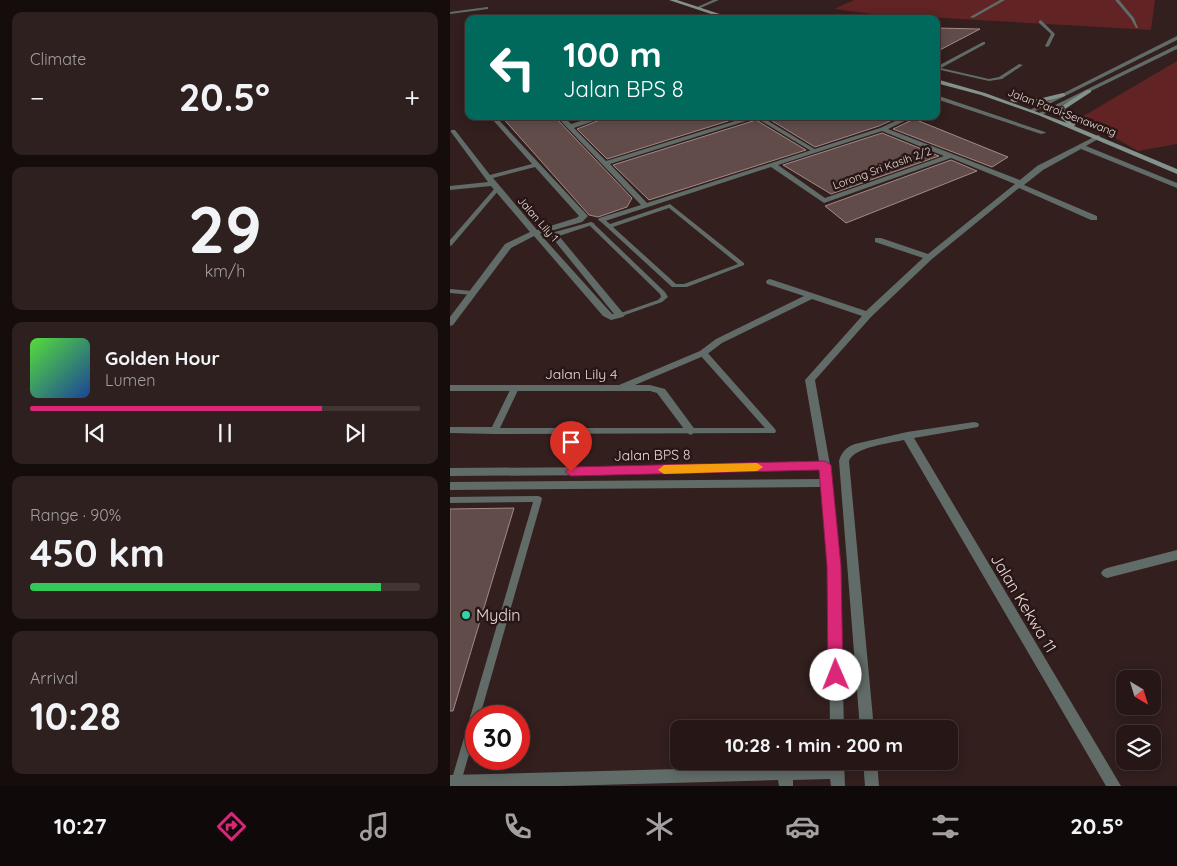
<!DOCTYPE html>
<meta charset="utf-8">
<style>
body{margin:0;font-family:Quicksand,sans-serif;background:#2e201f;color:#f1f3f6;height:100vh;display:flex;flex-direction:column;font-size:19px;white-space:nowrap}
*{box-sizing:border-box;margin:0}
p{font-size:16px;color:#a49fa1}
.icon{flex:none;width:28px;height:28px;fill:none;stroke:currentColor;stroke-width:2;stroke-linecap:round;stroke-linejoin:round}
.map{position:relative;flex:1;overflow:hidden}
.sheet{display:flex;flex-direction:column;gap:12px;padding:12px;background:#150d0c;width:450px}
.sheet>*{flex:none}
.banner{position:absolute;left:15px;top:15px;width:475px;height:105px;border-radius:10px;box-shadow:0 2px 12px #0003,0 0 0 1px #423635;background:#00695c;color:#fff;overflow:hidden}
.needle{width:32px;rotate:142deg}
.tools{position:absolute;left:666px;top:670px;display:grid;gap:10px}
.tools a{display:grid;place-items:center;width:45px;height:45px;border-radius:10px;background:#261716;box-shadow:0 2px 12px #0003,0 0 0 1px #423635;font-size:25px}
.speed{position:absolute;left:15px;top:705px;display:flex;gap:10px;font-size:25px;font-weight:700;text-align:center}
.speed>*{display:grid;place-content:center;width:65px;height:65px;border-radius:50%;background:#261716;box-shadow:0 2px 12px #0003,0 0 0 1px #423635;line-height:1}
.speed .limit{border:8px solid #d22;background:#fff;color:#111}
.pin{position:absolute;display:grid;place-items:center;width:42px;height:42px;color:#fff;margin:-51px -21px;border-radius:50% 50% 50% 0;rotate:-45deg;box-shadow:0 0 5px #0007}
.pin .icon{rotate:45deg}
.me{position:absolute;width:55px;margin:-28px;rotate:359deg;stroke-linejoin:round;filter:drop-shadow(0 0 4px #0008)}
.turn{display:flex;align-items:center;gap:18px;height:105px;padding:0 15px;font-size:22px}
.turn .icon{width:65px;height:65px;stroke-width:2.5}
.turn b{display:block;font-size:35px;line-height:42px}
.big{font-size:38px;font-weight:700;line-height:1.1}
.sheet .widget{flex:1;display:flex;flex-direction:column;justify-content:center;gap:8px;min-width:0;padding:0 18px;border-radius:10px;background:#2e201f}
.sheet .dial{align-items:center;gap:0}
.dial b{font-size:65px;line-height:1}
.song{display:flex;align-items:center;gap:15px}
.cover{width:60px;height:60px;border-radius:8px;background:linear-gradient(135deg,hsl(110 70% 55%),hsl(220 70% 35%))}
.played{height:5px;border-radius:2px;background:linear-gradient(90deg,#db2777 75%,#423635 75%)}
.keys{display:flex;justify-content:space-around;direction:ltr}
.heat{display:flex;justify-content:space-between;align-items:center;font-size:28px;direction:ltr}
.charge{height:8px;border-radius:4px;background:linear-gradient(90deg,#34c759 90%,#423635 0)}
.trip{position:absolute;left:220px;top:720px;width:288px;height:50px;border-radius:10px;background:#261716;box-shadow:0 2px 12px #0003,0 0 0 1px #423635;font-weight:700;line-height:50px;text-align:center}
.tab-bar{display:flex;height:80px;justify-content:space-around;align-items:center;background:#0f0909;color:#a49fa1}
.tab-bar .icon{width:35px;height:35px}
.tab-bar .on{color:#db2777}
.tab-bar b{font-size:22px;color:#f1f3f6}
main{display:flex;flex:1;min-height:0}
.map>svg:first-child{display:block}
.green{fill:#612323}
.building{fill:#614c4a;stroke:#a28a88}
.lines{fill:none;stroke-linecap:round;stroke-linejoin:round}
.service{fill:#616b67;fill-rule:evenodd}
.minor{fill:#616b67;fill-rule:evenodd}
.tertiary{fill:#616b67;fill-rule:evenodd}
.secondary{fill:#83928c;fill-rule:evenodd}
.route{fill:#db2777;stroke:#8e194d}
.slow{fill:#f59e0b}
.poi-dot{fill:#2ed4aa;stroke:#281615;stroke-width:2}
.labels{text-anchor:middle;stroke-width:5;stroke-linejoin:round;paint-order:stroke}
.far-street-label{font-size:11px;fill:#e6d8d7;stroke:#281615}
.street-label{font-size:14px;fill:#e6d8d7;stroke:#281615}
.near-street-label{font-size:16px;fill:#e6d8d7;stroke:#281615}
.near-poi-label{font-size:16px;fill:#e6d8d7;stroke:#281615;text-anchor:start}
</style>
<main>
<section class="sheet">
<div class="widget"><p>Climate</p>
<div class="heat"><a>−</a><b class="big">20.5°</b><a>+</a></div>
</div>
<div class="widget dial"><b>29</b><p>km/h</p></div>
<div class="widget">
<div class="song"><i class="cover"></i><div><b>Golden Hour</b><p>Lumen</p></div></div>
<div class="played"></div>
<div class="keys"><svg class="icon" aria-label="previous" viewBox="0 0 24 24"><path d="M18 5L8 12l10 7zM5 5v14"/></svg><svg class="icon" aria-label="pause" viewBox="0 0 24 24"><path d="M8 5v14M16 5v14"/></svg><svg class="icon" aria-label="next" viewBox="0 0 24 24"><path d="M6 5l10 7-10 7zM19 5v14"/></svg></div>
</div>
<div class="widget"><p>Range · 90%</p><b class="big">450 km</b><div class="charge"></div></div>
<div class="widget"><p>Arrival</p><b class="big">10:28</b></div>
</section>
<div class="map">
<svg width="727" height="786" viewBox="0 0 727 786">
<rect width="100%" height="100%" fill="#321f1e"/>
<!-- green -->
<path class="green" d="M404 0H705L701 30 423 14 384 9Z
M727 61V144L688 151 630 118Z"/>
<!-- building -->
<path class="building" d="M486 28 530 29 486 52Z
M51 116H104L182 198 177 207 148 217 139 215Z
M160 116H294L157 159 127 129Z
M314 116H451L429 126 365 147Z
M464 119 558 157 542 167 443 129Z
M306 120 356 150 199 200 163 165Z
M432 133 489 156 381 194 333 165Z
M501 160 527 171 396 223 375 206Z
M64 508 3 711H0V509Z"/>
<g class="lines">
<!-- service -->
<path class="service" d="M263 0H269L248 9 245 8Z
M550 0H555L523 18 520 17Z
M665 0H669L684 18 688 28H686L681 19Z
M37 7H38V9L0 14V12Z
M591 20 605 34 599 46 597 47 595 46 601 34 589 23V21Z
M533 42H535V44L491 68 539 79 549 77 569 64 573 65 552 79 539 81 486 69V67Z
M306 116H310L368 151 363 152 306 118Z
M47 187 50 189 49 190 2 245 0 246V240L45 188Z
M220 204 294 263V265L237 287H222L149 220 150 219H154L160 224ZM219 208 288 264 234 284H226L163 227Z
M141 222 143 223 215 292 218 297 212 302 172 316H168L167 315 168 314 208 300 211 297 210 294 139 225 138 224Z
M0 289 22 291 25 293 22 295 0 293Z
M250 351H256L325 429 326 431 325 433 44 434 0 433V427H42L61 388 65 386 69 388 50 428H315L250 355 249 353Z
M88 496 91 497 92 499 30 716H26V730L11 782 10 786H3L1 782 83 502 0 503V497Z"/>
<!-- minor -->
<path class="minor" d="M228 17 246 19H225Z
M486 95 595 132 596 133 591 134 486 99Z
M43 116 46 117 138 216 132 222 90 234 162 314H164L100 235 101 233 141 222 145 224 109 236 173 313 175 315 173 317 161 320 153 316 84 236 61 248 3 325 0 326V317L55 244 80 232 41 186 0 190V186L38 182 1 132V130H5L40 175 82 164 42 119 41 118ZM85 167 129 216 126 218 87 230 43 178Z
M106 116H113L121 124 147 116H158L124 128 156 161 301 116H312L160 164 197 203 430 128 456 116H465L438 129 570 180 587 166 648 135 650 136V138L636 146 727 183V188L631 149 593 170 574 185 647 216V220H641L569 188 482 259 421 317 365 380 380 465 390 566 394 729H380L378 566 371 487 0 490V482L371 479 370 469 159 475 0 476V468L159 467 369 461 355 380 412 316 362 299 272 343 256 355 185 385H200L215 389 246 431 241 435 237 433 207 393 200 391H0V385H169L250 351 266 339 354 296 317 284 316 282 317 280 320 279 416 311 473 258 425 242V238H431L478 254 565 184 501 158 374 203 321 167 152 222 148 220 149 218 191 205ZM432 131 494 156 375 198 328 165Z
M524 422 528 423 529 425 528 427 464 438 671 786H656L454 440C441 443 404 447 399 461L424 729H410L389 461C391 453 396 447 405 444L457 432Z
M727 550V560L657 578 653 576 651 573 653 570 657 568Z
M380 761H394L395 786H381L380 779 343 780V786H329L328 780 111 786H0V775L380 765Z
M413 761H427L429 786H415Z"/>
<!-- tertiary -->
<path class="tertiary" d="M727 36V40L583 112 578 111Z
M727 45V49L592 115 587 114Z"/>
<!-- secondary -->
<path class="secondary" d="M219 0H227L285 19H276Z
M486 79 535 93 617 123 611 118 608 112 610 107 637 90H641V92L615 109 616 116 626 124 624 126 727 169V174L588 115 531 95 486 83Z
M613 93 615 94V96L588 103 563 102 560 100 563 98 588 99Z"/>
</g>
<!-- route -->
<path class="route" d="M375 461 381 465 391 566 393 675 391 679 386 681 380 679 378 675 377 566 369 470 121 476 115 472 121 467Z"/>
<!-- slow -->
<path class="slow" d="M307 463 313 467 307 471 214 474 208 470 214 465Z"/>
<!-- markers -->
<circle class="poi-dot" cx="16" cy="615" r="5"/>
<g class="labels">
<!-- far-street labels -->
<g class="far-street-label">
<text transform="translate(612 112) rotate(21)" y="4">Jalan Paroi-Senawang</text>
<text transform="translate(432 168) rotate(-20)" y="4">Lorong Sri Kasih 2/2</text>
<text transform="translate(88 219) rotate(49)" y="4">Jalan Lily 1</text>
</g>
<!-- street labels -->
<g class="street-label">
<text x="131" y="379">Jalan Lily 4</text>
<text transform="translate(202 455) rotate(-1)" y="5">Jalan BPS 8</text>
</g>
<!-- near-street labels -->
<g class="near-street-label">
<text transform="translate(574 603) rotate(59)" y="6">Jalan Kekwa 11</text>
</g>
<!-- near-poi labels -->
<g class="near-poi-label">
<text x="26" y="621">Mydin</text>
</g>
</g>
</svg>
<div class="tools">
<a><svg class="needle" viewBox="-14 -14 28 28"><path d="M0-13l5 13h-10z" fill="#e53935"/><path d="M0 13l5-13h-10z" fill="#a49fa1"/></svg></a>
<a><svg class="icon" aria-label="layers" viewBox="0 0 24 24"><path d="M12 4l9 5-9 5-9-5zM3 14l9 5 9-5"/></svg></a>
</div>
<div class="speed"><div class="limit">30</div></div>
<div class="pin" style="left:121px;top:472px;background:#d93025"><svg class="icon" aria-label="arrive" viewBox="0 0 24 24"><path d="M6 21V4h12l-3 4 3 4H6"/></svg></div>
<svg class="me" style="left:386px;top:675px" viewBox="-20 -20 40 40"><circle r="19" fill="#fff"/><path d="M0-13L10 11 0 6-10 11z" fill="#db2777"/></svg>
<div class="trip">10:28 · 1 min · 200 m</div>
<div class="banner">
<div class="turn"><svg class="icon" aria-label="left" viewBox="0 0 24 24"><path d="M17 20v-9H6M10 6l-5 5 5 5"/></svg><div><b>100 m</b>Jalan BPS 8</div></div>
</div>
</div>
</main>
<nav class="tab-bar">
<b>10:27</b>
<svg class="icon on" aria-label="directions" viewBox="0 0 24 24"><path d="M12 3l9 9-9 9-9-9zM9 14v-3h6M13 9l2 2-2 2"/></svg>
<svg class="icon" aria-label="music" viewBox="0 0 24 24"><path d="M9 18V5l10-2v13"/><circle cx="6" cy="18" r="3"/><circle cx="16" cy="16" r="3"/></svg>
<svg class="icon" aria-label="phone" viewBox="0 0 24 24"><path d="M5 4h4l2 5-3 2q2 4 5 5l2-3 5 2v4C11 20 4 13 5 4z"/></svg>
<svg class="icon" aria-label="climate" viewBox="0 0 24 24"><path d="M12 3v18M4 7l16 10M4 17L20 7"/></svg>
<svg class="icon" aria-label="car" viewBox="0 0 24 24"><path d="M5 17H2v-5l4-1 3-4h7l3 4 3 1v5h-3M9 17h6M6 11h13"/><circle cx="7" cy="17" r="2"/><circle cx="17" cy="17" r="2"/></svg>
<svg class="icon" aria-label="filters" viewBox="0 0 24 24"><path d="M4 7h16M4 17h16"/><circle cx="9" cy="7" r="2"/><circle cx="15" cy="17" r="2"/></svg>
<b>20.5°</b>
</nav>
